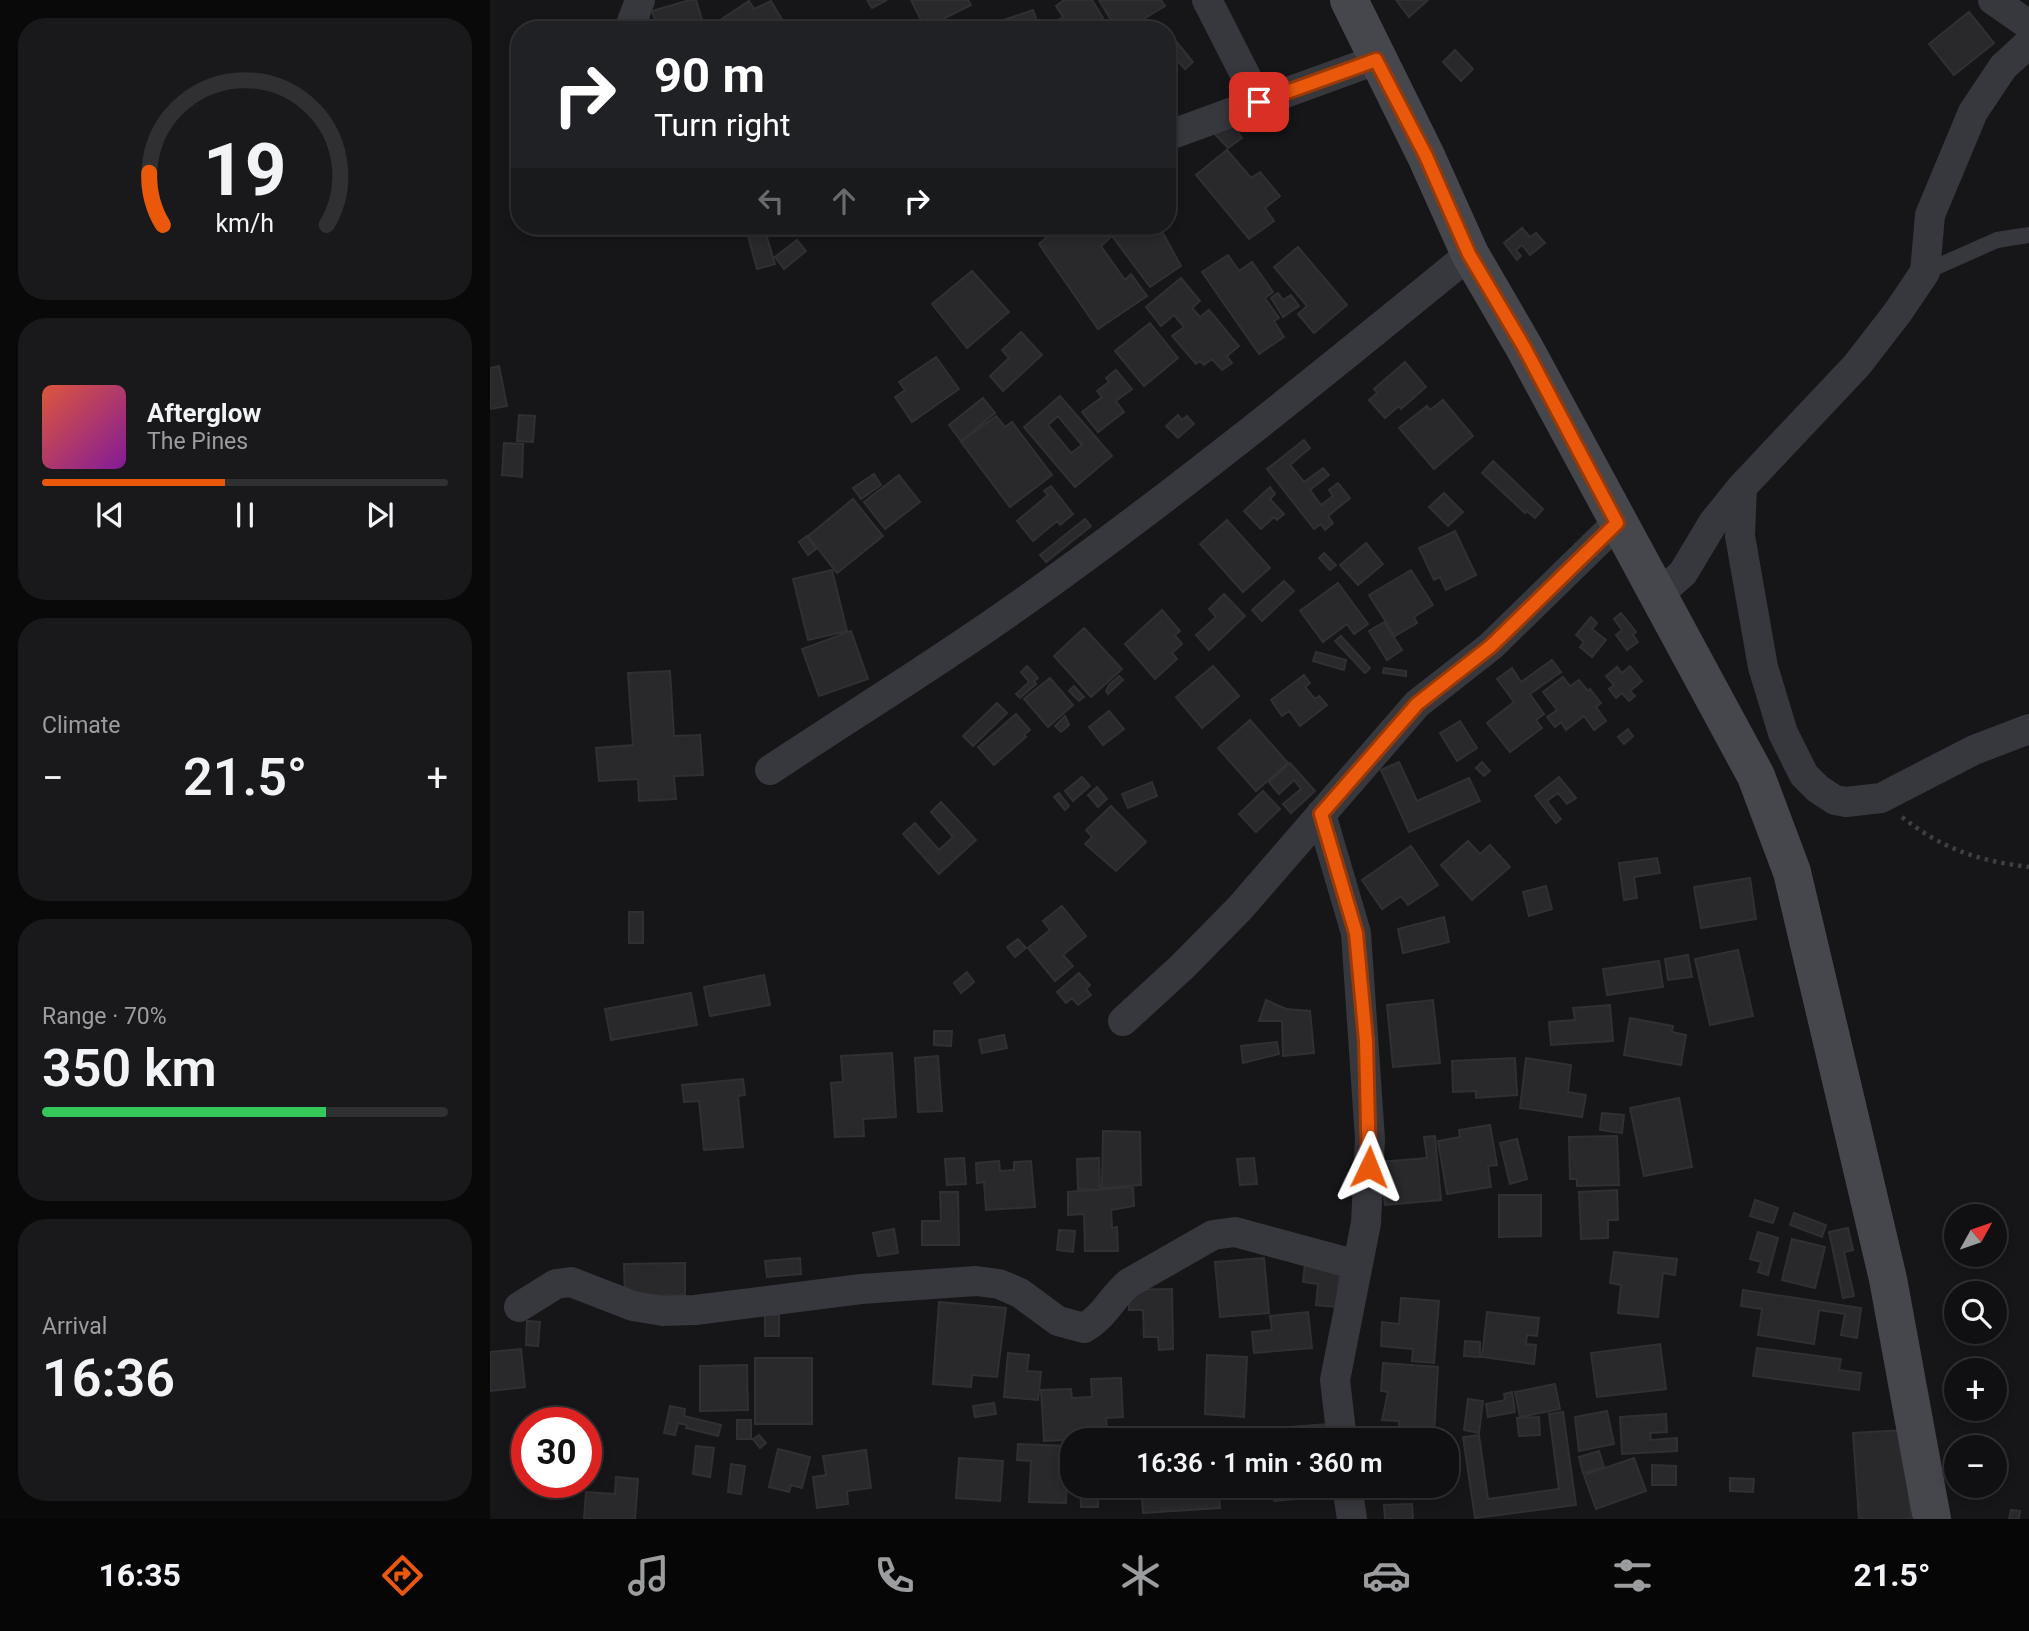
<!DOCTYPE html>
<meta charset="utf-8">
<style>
body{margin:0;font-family:Roboto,sans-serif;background:#19191b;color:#f1f3f6;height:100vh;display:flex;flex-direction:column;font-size:26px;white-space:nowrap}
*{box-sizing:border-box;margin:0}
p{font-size:23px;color:#9c9d9f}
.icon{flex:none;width:38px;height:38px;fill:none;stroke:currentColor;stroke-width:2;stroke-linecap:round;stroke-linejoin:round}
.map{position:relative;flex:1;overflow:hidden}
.side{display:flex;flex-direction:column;gap:18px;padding:18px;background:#09090a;width:490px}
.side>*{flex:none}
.guide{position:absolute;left:21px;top:21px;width:665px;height:214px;border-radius:28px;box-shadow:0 4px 10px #0003,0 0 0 2px #303032;background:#202124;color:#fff;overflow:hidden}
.needle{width:46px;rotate:50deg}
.tools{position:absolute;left:1454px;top:1204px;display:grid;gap:14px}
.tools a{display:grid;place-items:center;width:63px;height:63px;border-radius:50%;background:#101012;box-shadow:0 4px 10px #0003,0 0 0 2px #303032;font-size:35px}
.speed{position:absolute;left:21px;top:1407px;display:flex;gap:14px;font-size:35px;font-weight:700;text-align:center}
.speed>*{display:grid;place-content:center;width:91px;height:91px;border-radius:50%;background:#101012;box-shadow:0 4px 10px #0003,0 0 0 2px #303032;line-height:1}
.speed .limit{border:10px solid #d22;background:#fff;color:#111}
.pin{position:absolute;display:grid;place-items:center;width:60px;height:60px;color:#fff;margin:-30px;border-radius:14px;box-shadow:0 4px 10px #0006}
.me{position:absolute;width:77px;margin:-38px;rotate:2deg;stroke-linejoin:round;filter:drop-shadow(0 0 5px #0008)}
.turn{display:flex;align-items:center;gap:24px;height:147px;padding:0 28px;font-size:32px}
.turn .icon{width:91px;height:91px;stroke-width:2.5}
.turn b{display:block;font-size:49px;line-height:60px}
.lanes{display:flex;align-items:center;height:66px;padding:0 28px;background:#0003;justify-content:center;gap:35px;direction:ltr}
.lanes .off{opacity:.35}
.big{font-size:52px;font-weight:600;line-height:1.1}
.side .card{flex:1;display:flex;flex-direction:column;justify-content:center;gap:10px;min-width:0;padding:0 24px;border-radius:28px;background:#19191b}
.side .dial{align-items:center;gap:0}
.dial svg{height:182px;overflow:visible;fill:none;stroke:#303032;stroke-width:7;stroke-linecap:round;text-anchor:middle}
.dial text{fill:#f1f3f6;stroke:none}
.song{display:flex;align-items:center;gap:21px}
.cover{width:84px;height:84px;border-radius:10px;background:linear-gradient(135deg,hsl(10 70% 55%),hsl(290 70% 35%))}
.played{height:7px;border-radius:4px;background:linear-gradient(90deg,#ea580c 45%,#303032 45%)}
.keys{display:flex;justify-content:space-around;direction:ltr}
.heat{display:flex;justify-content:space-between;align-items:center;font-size:38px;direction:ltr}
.charge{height:10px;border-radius:5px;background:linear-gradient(90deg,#34c759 70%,#303032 0)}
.trip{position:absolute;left:570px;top:1428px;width:399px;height:70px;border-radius:28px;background:#101012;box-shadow:0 4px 10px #0003,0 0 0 2px #303032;font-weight:600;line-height:70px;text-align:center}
.menu{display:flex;height:112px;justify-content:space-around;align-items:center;background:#060607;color:#9c9d9f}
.menu .icon{width:49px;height:49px}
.menu .current{color:#ea580c}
.menu b{font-size:32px;color:#f1f3f6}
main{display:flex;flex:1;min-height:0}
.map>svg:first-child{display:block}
.building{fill:#29292c;stroke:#303034;stroke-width:2;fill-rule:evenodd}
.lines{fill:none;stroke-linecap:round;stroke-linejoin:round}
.path{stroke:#3d3f44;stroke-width:4.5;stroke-dasharray:3.5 5;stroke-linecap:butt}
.lane{stroke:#37383d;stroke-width:16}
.street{stroke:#37383d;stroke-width:30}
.secondary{stroke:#45474d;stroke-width:38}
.route-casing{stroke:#983908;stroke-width:18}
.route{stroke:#ea580c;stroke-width:12}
</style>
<main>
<section class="side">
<div class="card dial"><svg viewBox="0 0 100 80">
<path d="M14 69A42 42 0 1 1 86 69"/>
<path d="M14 69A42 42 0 0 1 8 46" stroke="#ea580c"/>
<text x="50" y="56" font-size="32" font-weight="700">19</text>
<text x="50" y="72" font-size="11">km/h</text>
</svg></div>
<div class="card">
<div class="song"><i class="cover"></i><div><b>Afterglow</b><p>The Pines</p></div></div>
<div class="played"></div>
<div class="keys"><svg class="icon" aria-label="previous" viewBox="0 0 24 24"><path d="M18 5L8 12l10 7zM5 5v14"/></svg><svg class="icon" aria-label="pause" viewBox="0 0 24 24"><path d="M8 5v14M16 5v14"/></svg><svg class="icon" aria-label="next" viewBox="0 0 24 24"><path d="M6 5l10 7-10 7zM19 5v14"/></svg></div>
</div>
<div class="card"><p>Climate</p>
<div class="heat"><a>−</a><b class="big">21.5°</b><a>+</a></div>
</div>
<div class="card"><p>Range · 70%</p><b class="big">350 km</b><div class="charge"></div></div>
<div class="card"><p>Arrival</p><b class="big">16:36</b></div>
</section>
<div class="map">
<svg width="1539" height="1519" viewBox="0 0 1539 1519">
<rect width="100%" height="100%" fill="#161618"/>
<!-- building -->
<path class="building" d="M200 0H206L213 23 190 30H168L162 11Z
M377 0H397L382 8Z
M421 0H478L481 5 435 28Z
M574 0H602L613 18 595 30H568L563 23 573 17 566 6Z
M609 0H671L675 6 635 30H627Z
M906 0H938L919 17Z
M259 1 264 9 281 1 298 30H227L224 24Z
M543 10 549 27 500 30 499 25Z
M1479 12 1504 43 1464 75 1439 44Z
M685 40 703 62 695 69 677 49Z
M965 50 983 69 971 81 953 62Z
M736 116 752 138 738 148 721 130Z
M737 150 761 178 770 172 790 196 775 208 784 221 759 239 706 175Z
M256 226H272L273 231 257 233Z
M570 226H669L691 266 660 287 622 236 611 246 635 280 641 274 657 296 608 329 549 244Z
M1032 228 1040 237 1046 233 1055 243 1040 255 1032 245 1026 250 1031 256 1027 260 1014 243Z
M275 231 285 264 267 269 258 236Z
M307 240 316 251 294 269 285 257Z
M808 247 857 305 824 333 808 314 817 306 784 267Z
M738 255 749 271 762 262 783 292 775 298 789 318 784 321 794 337 769 354 712 272Z
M482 271 519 312 477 348 442 304Z
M691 278 710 301 702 308 710 317 719 310 749 346 737 356 742 363 732 370 722 359 714 365 710 361 706 364 682 336 694 327 684 315 671 326 656 307Z
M788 293 793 300 801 295 809 306 793 317 781 298Z
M660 323 688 358 654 386 625 351Z
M531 332 552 355 513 391 500 376 519 358 512 350Z
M446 357 469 389 422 422 405 397 415 390 409 382Z
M915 362 936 387 911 409 909 406 895 418 879 400 887 393 884 389Z
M9 366 17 406 0 409V368Z
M626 370 642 389 626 401 634 412 608 432 592 412 612 397 607 391 619 382 616 378Z
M570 396 622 456 585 487 534 427ZM568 416 592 445 581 453 558 425Z
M493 398 505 413 471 441 459 425Z
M953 400 983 436 944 469 909 428 937 406 940 410Z
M29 415 45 416 43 442 27 441Z
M688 415 692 420 697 416 704 424 688 438 676 426Z
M506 416 515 427 522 422 562 475 520 507 471 442Z
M814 440 820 448 800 465 814 482 833 468 839 475 820 490 831 505 843 496 839 490 848 483 860 498 838 516 843 523 835 530 831 524 824 529 777 469Z
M14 443 33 444 32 477 12 475Z
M1003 461 1053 509 1045 518 1037 511 1035 513 992 473Z
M384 474 391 485 371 499 363 488Z
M409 475 430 502 395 529 374 502Z
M561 486 583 514 570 525 567 521 543 541 527 521 558 495 554 491Z
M780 487 785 494 780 499 794 514 787 520 784 517 771 529 754 511Z
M954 493 973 512 958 526 939 507Z
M363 499 393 536 347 573 318 536Z
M595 519 601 526 556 562 550 555Z
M737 520 780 568 753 592 710 544Z
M965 531 986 575 956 590 950 577 944 580 929 548Z
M317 536 326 549 318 555 309 542Z
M876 543 893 564 868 585 850 565Z
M834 553 846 565 840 570 829 558Z
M342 570 357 631 318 640 303 579Z
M921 570 943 605 924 617 927 623 905 636 879 595Z
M794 581 804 591 772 621 762 610Z
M848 583 878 624 864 634 857 624 833 642 810 611Z
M734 594 755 616 719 650 706 635 726 617 719 609Z
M672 610 690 631 685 635 692 644 682 653 687 659 665 679 635 644Z
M1131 613 1146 632 1143 635 1148 642 1137 650 1126 635 1132 630 1124 619Z
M1101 617 1107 623 1102 629 1116 640 1102 657 1090 647 1094 642 1086 635Z
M894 622 912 650 897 660 879 631Z
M594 628 632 669 601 697 564 656Z
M361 631 378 679 329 696 312 649Z
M851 636 880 668 875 673 845 641Z
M826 652 856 660 854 670 823 661Z
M1062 660 1071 672 1040 694 1054 714 1046 720 1052 728 1020 752 997 723 1024 702 1007 679 1022 668 1031 682Z
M537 666 548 678 544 681 546 684 530 698 526 694 539 682 531 672Z
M723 666 749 696 712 728 686 697Z
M1140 666 1152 681 1140 691 1145 696 1139 701 1132 693 1126 698 1119 689 1124 685 1116 676 1127 667 1132 673Z
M894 668 916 671V676L893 673Z
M180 671 184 736 210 735 213 775 184 776 186 799 149 801 148 779 109 781 106 748 143 745 138 673Z
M814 675 820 683 815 687 825 699 829 696 837 705 810 726 799 711 792 716 781 700Z
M629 676 633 680 618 694 616 691 619 685Z
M1073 677 1080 686 1089 680 1098 691 1100 689 1111 703 1106 707 1116 721 1104 730 1094 716 1076 730 1071 722 1065 727 1057 717 1067 710 1053 692Z
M560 678 583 705 558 727 534 699Z
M584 686 594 697 589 701 579 691Z
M507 703 517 713 483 746 473 736Z
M619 711 634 729 613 745 599 727Z
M526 714 540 730 534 735 536 737 504 765 488 747Z
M575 716 579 725 571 732 565 726Z
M760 720 798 763 766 791 728 748Z
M970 721 987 748 967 761 950 733Z
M1138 729 1143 736 1134 744 1128 737Z
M909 762 927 801 979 778 990 801 919 832 891 770Z
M992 762 1000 771 994 776 986 768Z
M800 763 825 791 801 813 793 804 811 789 804 780 789 794 779 782Z
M592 777 600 786 583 801 575 791Z
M1069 777 1086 798 1077 804 1068 793 1057 801 1071 819 1066 823 1045 796Z
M662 782 667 796 638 808 632 794Z
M607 787 617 799 608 807 598 795Z
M773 791 790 809 766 832 749 814Z
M569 793 579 806 575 810 564 797Z
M451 802 486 840 449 874 413 834 425 823 449 850 463 837 441 812Z
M621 806 656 842 626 871 595 844 602 837 596 830Z
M978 841 990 854 1000 845 1020 867 982 900 951 865Z
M921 846 948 885 918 905 911 896 892 909 872 880Z
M1167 858 1170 873 1144 877 1147 898 1134 900 1129 863Z
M1260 878 1266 919 1211 928 1204 887Z
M1056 886 1062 909 1039 916 1033 892Z
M572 906 596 936 573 955 583 966 565 981 538 948 560 930 553 921Z
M139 912H153V943H139Z
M954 917 959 942 913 953 908 929Z
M528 939 536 948 525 957 517 947Z
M1248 950 1263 1016 1220 1025 1205 959Z
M1198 955 1202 977 1178 980 1175 959Z
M1169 961 1173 987 1117 995 1113 969Z
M477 972 484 982 471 993 464 983Z
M589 973 600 985 596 989 601 995 588 1005 582 998 576 1003 567 992Z
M274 975 280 1005 220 1016 214 987Z
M201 993 207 1025 121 1040 115 1009Z
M776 1000 796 1009 820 1011 824 1053 793 1056 792 1021H769Z
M943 1000 950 1063 903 1067 897 1005Z
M1120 1005 1123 1041 1061 1045 1059 1022 1085 1020 1083 1008Z
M1140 1018 1183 1026 1182 1032 1196 1035 1191 1065 1134 1055Z
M444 1031H462L461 1046 444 1045Z
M514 1035 517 1048 492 1053 489 1040Z
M787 1042 789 1054 753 1063 751 1046Z
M402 1053 406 1117 373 1119 374 1136 345 1137 341 1083 353 1082 351 1056Z
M448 1056 452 1111 428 1112 425 1058Z
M1025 1058 1027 1095 986 1098V1091L963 1092 962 1061Z
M1036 1058 1081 1065 1078 1092 1096 1095 1092 1117 1030 1108Z
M253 1079 255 1095 248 1096 253 1147 214 1150 209 1101 194 1102 192 1085Z
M1189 1098 1202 1167 1154 1176 1140 1108Z
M1112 1113 1134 1115 1132 1133 1110 1130Z
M1000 1125 1007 1165 998 1166 1001 1187 957 1194 948 1141 970 1137 969 1130Z
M613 1131 650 1132 651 1185 612 1188Z
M945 1136 951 1200 895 1205 890 1162 937 1158 934 1137Z
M1127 1136 1129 1185 1087 1186V1179H1080L1079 1137Z
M1027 1139 1037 1179 1020 1184 1010 1143Z
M474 1158 476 1184 457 1185 455 1159Z
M609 1158 610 1190 588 1189 587 1159Z
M764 1158 767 1184 750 1185 747 1159Z
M509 1161 510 1171 524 1170V1162L541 1161 545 1207 496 1210 494 1182 487 1183 486 1163Z
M643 1187 644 1206 621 1210 622 1228 627 1227 628 1251H595L594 1214 578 1215V1192Z
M1127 1190 1128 1220H1118V1238L1091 1239 1089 1192Z
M450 1192H468L469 1245H432V1221H451Z
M1009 1195H1051V1236L1009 1237Z
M1265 1200 1288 1208 1283 1223 1260 1216Z
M1304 1213 1336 1225 1332 1237 1300 1225Z
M1358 1228 1363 1250 1354 1252 1364 1296 1353 1298 1339 1232Z
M404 1229 408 1253 388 1256 383 1233Z
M569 1230 585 1231 583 1252 567 1250Z
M1268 1232 1288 1238 1278 1275 1268 1272 1271 1262 1260 1259Z
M1302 1239 1335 1247 1325 1288 1292 1280Z
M1124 1252 1187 1259 1185 1275 1173 1273 1168 1317 1128 1313 1131 1285 1120 1283Z
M310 1258 311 1274 277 1277 275 1261Z
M774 1258 779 1313 730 1317 725 1262Z
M195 1263V1295L135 1296 134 1264Z
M815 1264 850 1268 846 1307 826 1305 828 1284 813 1282Z
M682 1289 683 1349 669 1350 668 1337H654L653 1310H639V1290Z
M1253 1290 1371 1308 1367 1338 1351 1335 1355 1314 1329 1310 1324 1344 1268 1335 1272 1309 1251 1306Z
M911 1298 949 1301 944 1363 922 1361 923 1349 891 1346 892 1322 909 1324Z
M449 1302 516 1308 507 1377 482 1375 481 1387 443 1384Z
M818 1312 822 1348 764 1353 762 1332 782 1330 780 1316Z
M997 1312 1049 1318 1047 1336 1037 1335 1036 1344 1046 1345 1044 1364 992 1357Z
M275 1315H289V1336H275Z
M37 1321 50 1322 48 1346 36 1345Z
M975 1341 990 1342V1357L974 1356Z
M1170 1344 1176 1389 1107 1397 1101 1353Z
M1267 1348 1351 1359 1349 1370 1371 1373 1369 1390 1263 1376Z
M31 1349 35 1387 0 1391V1352Z
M518 1353 539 1355 537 1371 551 1372 548 1400 514 1397Z
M717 1355 757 1357 754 1417 715 1414Z
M265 1358H322V1424H265Z
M893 1363 948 1367 944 1434 909 1432V1421L892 1420 898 1392 891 1391Z
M257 1365 258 1410 210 1411V1366Z
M631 1378 633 1417 616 1418 617 1431 590 1433V1439L554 1441 551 1390 581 1389 582 1398 602 1397 601 1379Z
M1065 1384 1070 1409 1030 1417 1025 1392Z
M1022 1392 1025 1412 998 1417 996 1404 1015 1400 1014 1394Z
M978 1399 993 1401 989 1433 974 1430Z
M504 1403 506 1414 485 1417 483 1406Z
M180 1406 195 1409 194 1416 231 1425 228 1436 196 1428 197 1425 188 1423 185 1435 174 1433Z
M1117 1411 1124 1444 1089 1451 1085 1417Z
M1073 1412 1086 1505 985 1518 973 1437 989 1435 998 1499 1069 1489 1059 1414Z
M1176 1414 1177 1432 1160 1433 1161 1440 1187 1438V1451L1132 1454 1130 1417Z
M1049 1417 1050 1435 1029 1436 1027 1418Z
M247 1420H261V1439H247Z
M837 1424 838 1440H734L733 1432Z
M1414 1430 1421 1519H1369L1363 1433Z
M269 1435 276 1443 270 1448 263 1439Z
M528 1444 578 1446 576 1503 539 1502 541 1461 527 1460Z
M206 1446 224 1448 220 1477 203 1474Z
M288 1449 320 1457 312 1488 301 1485 299 1492 279 1487Z
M376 1450 381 1488 357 1491 358 1504 327 1508 323 1477 336 1475 333 1456Z
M1109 1451 1114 1467 1093 1473 1089 1457Z
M469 1458 513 1461 510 1501 466 1498Z
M1144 1458 1156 1491 1106 1509 1094 1475Z
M241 1464 255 1466 251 1494 238 1492Z
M1162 1465 1186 1466V1485H1162Z
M126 1477 148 1479 145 1519H94L96 1492 125 1494Z
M1240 1478 1264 1479 1263 1492 1240 1491Z
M590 1486H608V1507H591Z
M651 1486H684L685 1499 729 1496 730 1508 653 1513Z
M687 1486H732L733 1493 687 1496Z
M783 1486H842L843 1496 784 1501Z
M922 1504 923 1519H895L894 1505Z
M1521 1510 1530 1511 1529 1519H1519Z"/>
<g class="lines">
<!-- path -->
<path class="path" d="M1412 817C1452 849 1489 861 1539 867"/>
<!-- lane -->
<path class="lane" d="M1435 272 1507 240 1539 235"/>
<!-- street -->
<path class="street" d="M717 0 769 102
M1503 0 1539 25
M139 30 150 0
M677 136 886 60
M1252 487 1250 536 1273 667 1293 733 1314 775 1328 789 1345 800 1356 802 1391 798 1484 750 1539 729
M1168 595 1193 573 1223 523 1252 487 1367 365 1408 312 1435 272 1440 215 1483 112 1513 67 1539 43
M280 770C358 718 438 669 515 615 675 503 828 378 980 254
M831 814 866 933 880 1139 876 1223 845 1380 852 1440
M633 1021 692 967 750 908 927 704 1001 646 1127 523
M29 1307 66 1284 81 1282 143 1306 173 1311 205 1310 371 1289 486 1281 509 1284 530 1293 568 1321 594 1328C614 1317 621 1298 639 1283L723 1235 745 1232 867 1265
M857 1486 862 1519"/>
<!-- secondary -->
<path class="secondary" d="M859 0 936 156 980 254 1034 347 1266 776 1302 872 1398 1279 1442 1519"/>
</g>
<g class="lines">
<!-- route casing -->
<g class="route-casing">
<path id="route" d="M769 102 886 60 936 156 979 254 1034 347 1127 523 1001 646 927 704 831 814 866 933 876 1041 879 1167"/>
</g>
<!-- route -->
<use href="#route" class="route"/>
</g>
</svg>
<div class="tools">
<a><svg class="needle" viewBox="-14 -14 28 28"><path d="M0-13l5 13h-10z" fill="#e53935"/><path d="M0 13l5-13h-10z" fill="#9c9d9f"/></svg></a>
<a><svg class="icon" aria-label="search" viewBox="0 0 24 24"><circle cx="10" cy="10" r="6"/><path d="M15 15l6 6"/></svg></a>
<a>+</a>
<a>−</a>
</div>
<div class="speed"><div class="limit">30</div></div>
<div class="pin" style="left:769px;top:102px;background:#d93025"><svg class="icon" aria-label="arrive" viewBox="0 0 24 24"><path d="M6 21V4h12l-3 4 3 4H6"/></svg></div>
<svg class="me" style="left:879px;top:1167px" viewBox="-20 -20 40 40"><path d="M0-17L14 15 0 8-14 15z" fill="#ea580c" stroke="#fff" stroke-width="4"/></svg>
<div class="trip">16:36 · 1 min · 360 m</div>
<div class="guide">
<div class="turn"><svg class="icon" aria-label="right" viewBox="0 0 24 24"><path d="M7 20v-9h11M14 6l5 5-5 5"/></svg><div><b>90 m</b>Turn right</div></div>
<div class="lanes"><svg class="icon off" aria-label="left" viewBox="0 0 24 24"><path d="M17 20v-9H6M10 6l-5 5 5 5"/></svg><svg class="icon off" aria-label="ahead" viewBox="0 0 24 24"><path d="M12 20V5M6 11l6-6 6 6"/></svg><svg class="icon" aria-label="right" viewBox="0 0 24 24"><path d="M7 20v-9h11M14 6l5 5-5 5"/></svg></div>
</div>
</div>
</main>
<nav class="menu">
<b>16:35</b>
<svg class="icon current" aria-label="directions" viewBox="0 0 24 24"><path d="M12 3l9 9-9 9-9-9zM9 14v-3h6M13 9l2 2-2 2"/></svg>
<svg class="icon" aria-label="music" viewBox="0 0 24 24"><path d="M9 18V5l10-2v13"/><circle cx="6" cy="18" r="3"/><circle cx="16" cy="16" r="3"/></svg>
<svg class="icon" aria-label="phone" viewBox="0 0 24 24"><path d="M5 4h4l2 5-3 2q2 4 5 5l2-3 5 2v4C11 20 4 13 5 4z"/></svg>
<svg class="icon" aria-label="climate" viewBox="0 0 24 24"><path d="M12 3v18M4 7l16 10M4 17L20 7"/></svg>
<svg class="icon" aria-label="car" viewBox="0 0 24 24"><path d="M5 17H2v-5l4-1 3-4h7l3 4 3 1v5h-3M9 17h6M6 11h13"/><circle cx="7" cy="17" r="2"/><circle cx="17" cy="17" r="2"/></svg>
<svg class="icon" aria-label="filters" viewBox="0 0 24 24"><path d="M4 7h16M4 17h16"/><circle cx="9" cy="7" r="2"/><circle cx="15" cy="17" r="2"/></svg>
<b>21.5°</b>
</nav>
